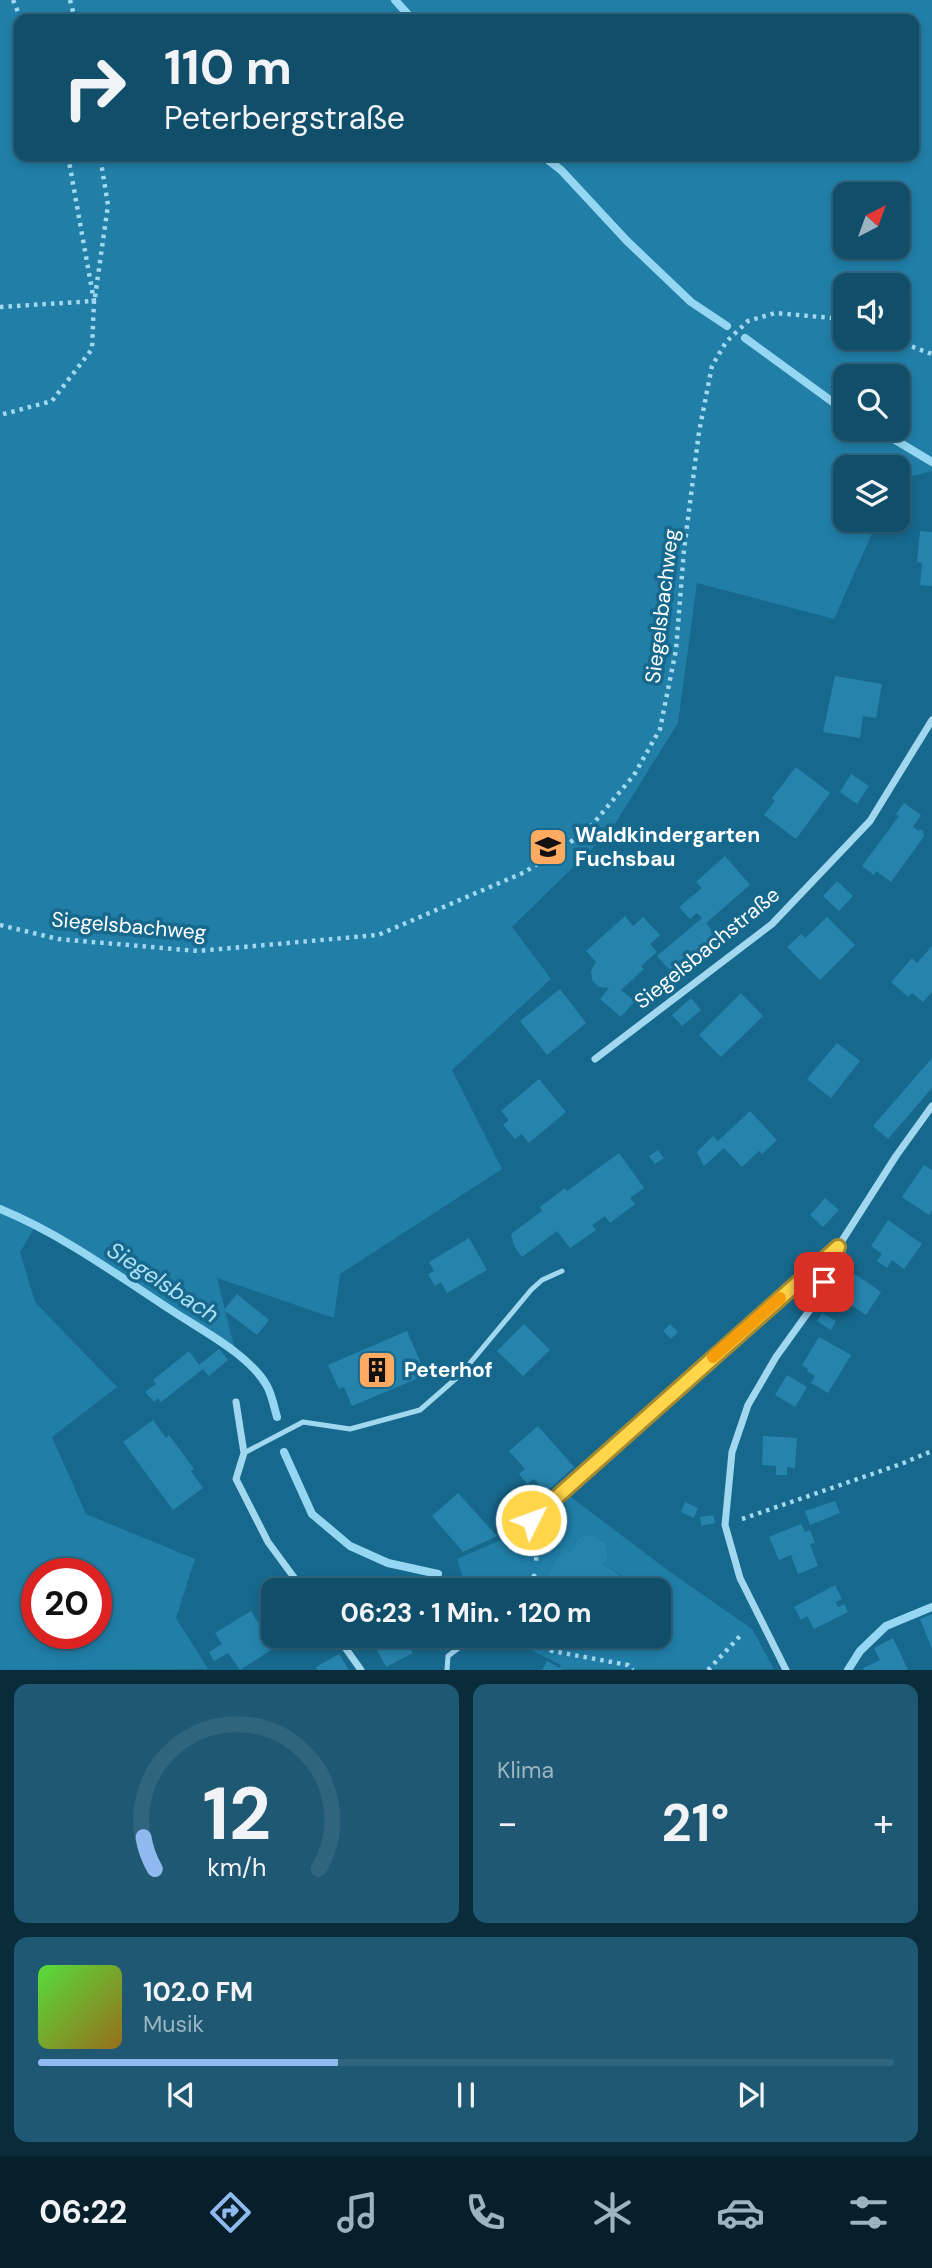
<!DOCTYPE html>
<html lang="de">
<meta charset="utf-8">
<style>
body{margin:0;font-family:"DM Sans",sans-serif;background:#1e5872;color:#f1f3f6;height:100vh;display:flex;flex-direction:column;font-size:26px;white-space:nowrap}
*{box-sizing:border-box;margin:0}
p{font-size:23px;color:#9cb4c1}
.icon{flex:none;width:38px;height:38px;fill:none;stroke:currentColor;stroke-width:2;stroke-linecap:round;stroke-linejoin:round}
.map{position:relative;height:1670px;overflow:hidden}
.drawer{display:flex;flex-direction:column;gap:14px;padding:14px;background:#092b3a;flex:1}
.drawer>*{flex:none}
.top-card{position:absolute;left:14px;top:14px;width:905px;height:147px;border-radius:14px;box-shadow:0 4px 10px #0003,0 0 0 2px #30657e;background:#114e6a;color:#f1f3f6;overflow:hidden}
.needle{width:46px;rotate:41deg}
.buttons{position:absolute;left:833px;top:182px;display:grid;gap:14px}
.buttons a{display:grid;place-items:center;width:77px;height:77px;border-radius:14px;background:#114e6a;box-shadow:0 4px 10px #0003,0 0 0 2px #30657e;font-size:35px}
.speed{position:absolute;left:21px;top:1558px;display:flex;gap:14px;font-size:35px;font-weight:700;text-align:center}
.speed>*{display:grid;place-content:center;width:91px;height:91px;border-radius:50%;background:#114e6a;box-shadow:0 4px 10px #0003,0 0 0 2px #30657e;line-height:1}
.speed .limit{border:10px solid #d22;background:#fff;color:#111}
.pin{position:absolute;display:grid;place-items:center;width:60px;height:60px;color:#fff;margin:-30px;border-radius:14px;box-shadow:0 4px 10px #0006}
.me{position:absolute;width:77px;margin:-38px;rotate:48deg;stroke-linejoin:round;filter:drop-shadow(0 0 5px #0008)}
.turn{display:flex;align-items:center;gap:24px;height:147px;padding:0 35px;font-size:32px}
.turn .icon{width:91px;height:91px;stroke-width:2.5}
.turn b{display:block;font-size:49px;line-height:60px}
.big{font-size:52px;font-weight:700;line-height:1.1}
.drawer .tile{flex:1;display:flex;flex-direction:column;justify-content:center;gap:10px;min-width:0;padding:0 24px;border-radius:14px;background:#1e5872}
.drawer .dial{align-items:center;gap:0}
.dial svg{height:182px;overflow:visible;fill:none;stroke:#30657e;stroke-width:7;stroke-linecap:round;text-anchor:middle}
.dial text{fill:#f1f3f6;stroke:none}
.song{display:flex;align-items:center;gap:21px}
.cover{width:84px;height:84px;border-radius:10px;background:linear-gradient(135deg,hsl(110 70% 55%),hsl(40 70% 35%))}
.played{height:7px;border-radius:4px;background:linear-gradient(90deg,#90b9f0 35%,#30657e 35%)}
.keys{display:flex;justify-content:space-around;direction:ltr}
.heat{display:flex;justify-content:space-between;align-items:center;font-size:38px;direction:ltr}
.drawer .tiles{flex:1;display:grid;gap:14px;grid-template-columns:1fr 1fr}
.tile:last-child{grid-column:span 2}
.trip{position:absolute;left:261px;top:1578px;width:410px;height:70px;border-radius:14px;background:#114e6a;box-shadow:0 4px 10px #0003,0 0 0 2px #30657e;font-weight:700;line-height:70px;text-align:center}
.tabs{display:flex;height:112px;justify-content:space-around;align-items:center;background:#071f2a;color:#9cb4c1}
.tabs .icon{width:49px;height:49px}
.tabs .on{color:#90b9f0}
.tabs b{font-size:32px;color:#f1f3f6}
.map>svg:first-child{display:block}
.green{fill:#207ea7;fill-rule:evenodd}
.lines{fill:none;stroke-linecap:round;stroke-linejoin:round}
.stream{stroke:#95d7f2;stroke-width:8}
.building{fill:#2683ac}
.path{stroke:#a2d8ef;stroke-width:4.5;stroke-dasharray:3.5 5;stroke-linecap:butt}
.service{stroke:#a2d8ef;stroke-width:5}
.minor{stroke:#a2d8ef;stroke-width:7}
.route-casing{stroke:#a68a30;stroke-width:18}
.route{stroke:#ffd54a;stroke-width:12}
.slow{stroke:#f59e0b;stroke-width:12}
.labels{text-anchor:middle;stroke-width:7;stroke-linejoin:round;paint-order:stroke}
.street-label{font-size:21px;fill:#fff;stroke:#17688d}
.poi-label{font-size:21px;font-weight:bold;fill:#fff;stroke:#17688d;text-anchor:start}
.water-label{font-size:23px;font-style:italic;fill:#aee1f6;stroke:#17688d}
</style>
<div class="map">
<svg width="932" height="1670" viewBox="0 0 932 1670">
<rect width="100%" height="100%" fill="#17688d"/>
<!-- green -->
<path class="green" d="M0 0H932V471L898 480V467H845V520H878L834 619 697 583 678 723 611 830 512 927 551 979 452 1070 502 1169 340 1274 334 1318 217 1278 236 1354 35 1227 20 1252 35 1302 117 1387 52 1437 86 1514 195 1559 176 1618 208 1669 0 1670ZM19 19H914V156H19ZM845 194H898V247H845ZM845 285H898V338H845ZM845 376H898V429H845ZM37 1573H96V1633H37Z
M571 1497 666 1569 752 1629 774 1669H559L561 1665 503 1636H658V1591H616L624 1577 603 1564 608 1557C607 1540 595 1530 579 1538L570 1552 564 1548 537 1591H467L457 1559 526 1529Z"/>
<g class="lines">
<!-- stream -->
<path class="stream" d="M395 0 412 19
M543 156 561 170 627 241 691 302 727 326
M745 338 845 411
M877 429 932 462
M0 1209C61 1234 116 1274 171 1310 201 1330 249 1354 267 1386 272 1395 274 1407 277 1417
M284 1452 312 1514 350 1546 388 1563 438 1574
M848 1670 860 1651 886 1626 932 1607"/>
</g>
<!-- building -->
<path class="building" d="M920 531 932 532V586L920 585 922 563 917 562Z
M835 676 882 684 876 718 863 716 860 738 823 732Z
M796 767 830 793 796 839 764 815 775 801 772 798Z
M851 774 869 786 857 804 840 792Z
M904 803 921 815 913 827 919 831 920 829 924 832 922 834 925 835 891 882 876 871 874 875 862 866 899 816 896 814Z
M725 856 750 885 706 923 720 939 676 977 657 956 702 918 697 913 690 919 679 907 702 888 696 882Z
M837 881 853 896 839 911 823 896Z
M625 916 633 926 643 917 660 935 650 944 657 952 641 966 644 969 621 990 635 1001 621 1017 600 999 609 988 599 987 592 980 591 971 596 962 586 951Z
M827 917 855 945 820 980 787 947 801 934 805 938Z
M932 946V992L923 1002 912 993 908 997 891 982 912 958 917 963Z
M560 989 586 1023 547 1055 520 1021Z
M741 993 763 1016 721 1057 699 1035Z
M691 998 701 1010 682 1026 672 1015Z
M837 1043 860 1061 831 1098 807 1079Z
M932 1058V1088L888 1139 873 1126Z
M539 1079 566 1112 529 1143 521 1134 515 1139 503 1125 509 1120 501 1111Z
M750 1111 777 1140 762 1154 759 1151 742 1167 724 1148 704 1166 697 1152 713 1136 718 1141Z
M658 1150 664 1158 655 1164 649 1156Z
M619 1153 644 1188 630 1198 635 1204 610 1223 605 1216 592 1225 596 1230 570 1248 557 1231 522 1257 514 1246 511 1234 542 1211 540 1207 565 1188 567 1191Z
M924 1165 932 1170V1210L929 1215 902 1197Z
M825 1198 839 1210 823 1227 810 1215Z
M888 1220 922 1244 904 1269 892 1260 887 1268 877 1261 882 1254 871 1246Z
M469 1238 487 1270 447 1293 441 1282 435 1286 428 1274 434 1271 429 1262Z
M855 1274 881 1292 866 1315 840 1298Z
M237 1294 269 1320 257 1335 224 1310Z
M822 1313 836 1321 831 1330 817 1321Z
M524 1324 550 1350 523 1376 497 1351Z
M670 1324 678 1332 671 1339 663 1331Z
M407 1331 426 1375 352 1406 344 1387 339 1389 328 1365Z
M819 1337 851 1355 828 1393 811 1383 815 1376 807 1371 808 1369 802 1365Z
M219 1349 228 1360 209 1376 203 1369 161 1402 158 1398 154 1402 145 1392 156 1384 153 1380 189 1351 199 1365Z
M787 1375 807 1387 795 1407 775 1395Z
M153 1420 166 1438 169 1435 194 1469 191 1471 203 1488 173 1510 123 1442Z
M538 1426 574 1467 546 1492 534 1479 527 1484 519 1474 525 1469 509 1451Z
M763 1436 797 1438 795 1468 787 1467V1475H776V1466L762 1465Z
M458 1493 497 1536 463 1552 432 1516Z
M835 1501 840 1513 810 1525 805 1511Z
M685 1502 698 1508 694 1518 681 1512Z
M713 1515 715 1523 701 1526 700 1517Z
M801 1524 805 1532 810 1530 815 1543 810 1544 818 1566 798 1574 791 1555 779 1560 769 1537Z
M585 1535 597 1536 606 1545 608 1557 603 1564 624 1578 616 1591H537L564 1548 570 1552 579 1538Z
M383 1582 388 1591H366Z
M835 1585 842 1599 836 1602 838 1607 844 1604 848 1612 814 1629 807 1616 801 1620 794 1607Z
M251 1611 274 1648 240 1670 228 1653 214 1661 209 1652 222 1644 215 1633Z
M932 1614V1649L920 1619Z
M370 1636H435L410 1649 413 1653 386 1667Z
M893 1638 908 1670H864L863 1668 880 1660 874 1648Z
M339 1654 349 1670H317L316 1667Z
M547 1661 563 1670H542Z"/>
<g class="lines">
<!-- path -->
<path class="path" d="M13 0 21 19
M70 0 75 19
M68 156 94 301
M95 297 108 205 100 156
M0 307 94 301 92 349 52 401 0 415
M888 338 932 354
M0 925 58 939 198 951 378 935 525 872 587 831 634 775 660 729 676 650 684 550 699 432 712 366 726 342 748 321 775 313 832 318 845 322
M742 1519 901 1464 932 1451
M534 1532 537 1548 536 1561
M529 1636 552 1651 628 1665 633 1670
M708 1670 741 1635"/>
<!-- service -->
<path class="service" d="M244 1453 303 1422 350 1429 420 1410 460 1375 531 1290 542 1280 562 1271
M531 1520 837 1247
M431 1585 435 1591
M527 1591 534 1576
M447 1670 448 1656 464 1644 492 1642 509 1636"/>
<!-- minor -->
<path class="minor" d="M595 1059 772 924 870 821 932 720
M236 1402 244 1453 236 1479 268 1542 304 1591
M337 1636 361 1670
M786 1670 740 1578 725 1525 732 1452 748 1405 776 1357 817 1300 838 1247 896 1156 932 1106"/>
</g>
<g class="lines">
<!-- route casing -->
<g class="route-casing">
<path id="route" d="M531 1520 838 1247 824 1282"/>
</g>
<!-- route -->
<use href="#route" class="route"/>
<!-- slow -->
<path class="slow" d="M713 1357 780 1298"/>
</g>
<!-- icons -->
<defs>
<g id="school-square" transform="scale(2.0125)"><rect x="-9" y="-9" width="18" height="18" rx="4" fill="#ffaa60" stroke="#17688d"/><path d="M0-5L7-2L0 1L-7-2ZM-4 1L0 2.5L4 1V4Q0 6-4 4Z" fill="#111"/></g>
<g id="building-square" transform="scale(2.0125)"><rect x="-9" y="-9" width="18" height="18" rx="4" fill="#ffaa60" stroke="#17688d"/><path d="M-4-6H4V6H1V3H-1V6H-4ZM-2.5-4.3h1.7v1.8h-1.7ZM.8-4.3h1.7v1.8H.8ZM-2.5-1h1.7V.8h-1.7ZM.8-1h1.7V.8H.8Z" fill="#111"/></g>
</defs>
<g fill-rule="evenodd">
<use href="#school-square" x="548" y="847"/>
<use href="#building-square" x="377" y="1370"/>
</g>
<g class="labels">
<!-- street labels -->
<g class="street-label">
<text transform="translate(662 606) rotate(-83)" y="7">Siegelsbachweg</text>
<text transform="translate(129 926) rotate(5)" y="7">Siegelsbachweg</text>
<text transform="translate(707 948) rotate(-39)" y="7">Siegelsbachstraße</text>
</g>
<!-- poi labels -->
<g class="poi-label">
<text x="575" y="842">Waldkindergarten<tspan x="575" dy="24">Fuchsbau</tspan></text>
<text x="404" y="1377">Peterhof</text>
</g>
<!-- water labels -->
<g class="water-label">
<text transform="translate(163 1282) rotate(33)" y="8">Siegelsbach</text>
</g>
</g>
</svg>
<div class="buttons">
<a><svg class="needle" viewBox="-14 -14 28 28"><path d="M0-13l5 13h-10z" fill="#e53935"/><path d="M0 13l5-13h-10z" fill="#9cb4c1"/></svg></a>
<a><svg class="icon" aria-label="sound" viewBox="0 0 24 24"><path d="M4 9h4l5-4v14l-5-4H4zM17 9q2 3 0 6"/></svg></a>
<a><svg class="icon" aria-label="search" viewBox="0 0 24 24"><circle cx="10" cy="10" r="6"/><path d="M15 15l6 6"/></svg></a>
<a><svg class="icon" aria-label="layers" viewBox="0 0 24 24"><path d="M12 4l9 5-9 5-9-5zM3 14l9 5 9-5"/></svg></a>
</div>
<div class="speed"><div class="limit">20</div></div>
<div class="pin" style="left:824px;top:1282px;background:#d93025"><svg class="icon" aria-label="arrive" viewBox="0 0 24 24"><path d="M6 21V4h12l-3 4 3 4H6"/></svg></div>
<svg class="me" style="left:531px;top:1520px" viewBox="-20 -20 40 40"><circle r="17" fill="#ffd54a" stroke="#fff" stroke-width="3"/><path d="M0-11L8 9 0 5-8 9z" fill="#fff"/></svg>
<div class="trip">06:23 · 1 Min. · 120 m</div>
<div class="top-card">
<div class="turn"><svg class="icon" aria-label="right" viewBox="0 0 24 24"><path d="M7 20v-9h11M14 6l5 5-5 5"/></svg><div><b>110 m</b>Peterbergstraße</div></div>
</div>
</div>
<section class="drawer">
<div class="tiles">
<div class="tile dial"><svg viewBox="0 0 100 80">
<path d="M14 69A42 42 0 1 1 86 69"/>
<path d="M14 69A42 42 0 0 1 9 55" stroke="#90b9f0"/>
<text x="50" y="56" font-size="32" font-weight="700">12</text>
<text x="50" y="72" font-size="11">km/h</text>
</svg></div>
<div class="tile"><p>Klima</p>
<div class="heat"><a>−</a><b class="big">21°</b><a>+</a></div>
</div>
<div class="tile">
<div class="song"><i class="cover"></i><div><b>102.0 FM</b><p>Musik</p></div></div>
<div class="played"></div>
<div class="keys"><svg class="icon" aria-label="previous" viewBox="0 0 24 24"><path d="M18 5L8 12l10 7zM5 5v14"/></svg><svg class="icon" aria-label="pause" viewBox="0 0 24 24"><path d="M8 5v14M16 5v14"/></svg><svg class="icon" aria-label="next" viewBox="0 0 24 24"><path d="M6 5l10 7-10 7zM19 5v14"/></svg></div>
</div>
</div>
</section>
<nav class="tabs">
<b>06:22</b>
<svg class="icon on" aria-label="directions" viewBox="0 0 24 24"><path d="M12 3l9 9-9 9-9-9zM9 14v-3h6M13 9l2 2-2 2"/></svg>
<svg class="icon" aria-label="music" viewBox="0 0 24 24"><path d="M9 18V5l10-2v13"/><circle cx="6" cy="18" r="3"/><circle cx="16" cy="16" r="3"/></svg>
<svg class="icon" aria-label="phone" viewBox="0 0 24 24"><path d="M5 4h4l2 5-3 2q2 4 5 5l2-3 5 2v4C11 20 4 13 5 4z"/></svg>
<svg class="icon" aria-label="climate" viewBox="0 0 24 24"><path d="M12 3v18M4 7l16 10M4 17L20 7"/></svg>
<svg class="icon" aria-label="car" viewBox="0 0 24 24"><path d="M5 17H2v-5l4-1 3-4h7l3 4 3 1v5h-3M9 17h6M6 11h13"/><circle cx="7" cy="17" r="2"/><circle cx="17" cy="17" r="2"/></svg>
<svg class="icon" aria-label="filters" viewBox="0 0 24 24"><path d="M4 7h16M4 17h16"/><circle cx="9" cy="7" r="2"/><circle cx="15" cy="17" r="2"/></svg>
</nav>
